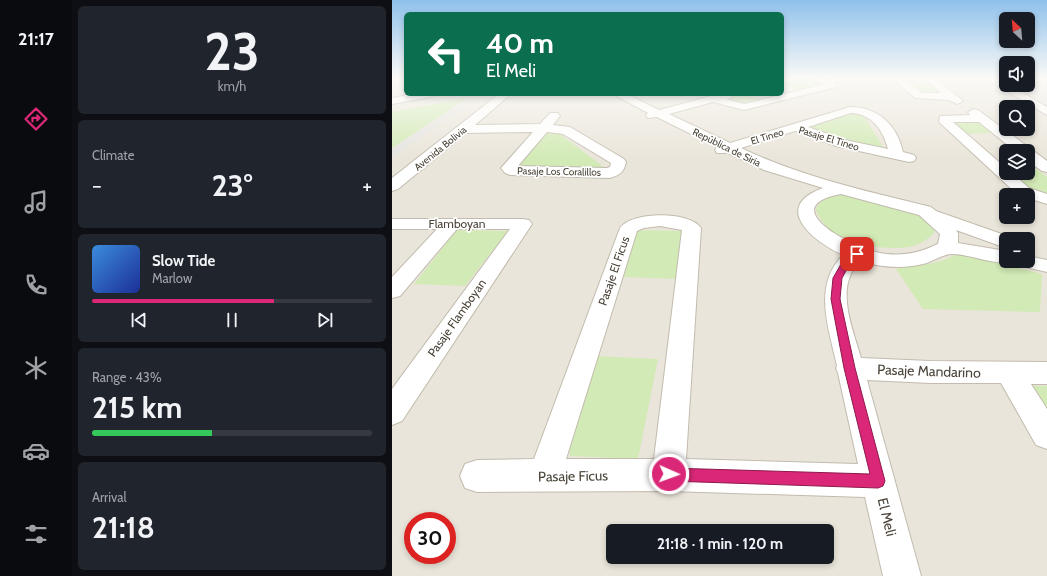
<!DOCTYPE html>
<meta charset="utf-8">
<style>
body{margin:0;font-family:Cabin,sans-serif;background:#20242c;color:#f1f3f6;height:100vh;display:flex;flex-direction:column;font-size:15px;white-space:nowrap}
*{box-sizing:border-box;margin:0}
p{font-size:13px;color:#9ea1a6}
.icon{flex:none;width:22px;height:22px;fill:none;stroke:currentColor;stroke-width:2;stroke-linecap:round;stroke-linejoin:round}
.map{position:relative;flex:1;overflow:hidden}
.details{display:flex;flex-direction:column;gap:6px;padding:6px;background:#0d0f14;width:320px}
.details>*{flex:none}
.banner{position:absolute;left:12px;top:12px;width:380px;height:84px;border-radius:6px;box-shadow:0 2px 6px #0003;background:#0b6e4f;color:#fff;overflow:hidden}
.needle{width:26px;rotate:334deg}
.tools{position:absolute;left:607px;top:12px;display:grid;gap:8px}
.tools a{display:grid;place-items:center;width:36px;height:36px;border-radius:6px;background:#171b24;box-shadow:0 2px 6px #0003;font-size:20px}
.speed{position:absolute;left:12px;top:512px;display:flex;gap:8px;font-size:20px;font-weight:700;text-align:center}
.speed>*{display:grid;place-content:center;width:52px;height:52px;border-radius:50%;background:#171b24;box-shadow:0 2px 6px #0003;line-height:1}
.speed .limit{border:6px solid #d22;background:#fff;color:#111}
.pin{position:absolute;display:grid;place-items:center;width:34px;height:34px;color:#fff;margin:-17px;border-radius:8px;box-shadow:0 2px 6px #0006}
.me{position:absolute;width:44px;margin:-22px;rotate:92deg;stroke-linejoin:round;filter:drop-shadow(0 0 3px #0008)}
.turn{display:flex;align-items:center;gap:14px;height:84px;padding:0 16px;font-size:18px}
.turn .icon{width:52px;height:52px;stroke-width:2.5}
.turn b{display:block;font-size:28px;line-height:34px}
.big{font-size:30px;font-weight:700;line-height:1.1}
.details .card{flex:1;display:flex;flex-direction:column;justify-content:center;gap:6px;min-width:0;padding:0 14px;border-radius:6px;background:#20242c}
.details .dial{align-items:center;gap:0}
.dial b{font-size:52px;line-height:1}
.song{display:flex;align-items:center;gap:12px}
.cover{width:48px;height:48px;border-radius:6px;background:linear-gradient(135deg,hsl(210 70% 55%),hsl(230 70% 35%))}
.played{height:4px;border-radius:2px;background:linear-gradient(90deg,#db2777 65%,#363941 65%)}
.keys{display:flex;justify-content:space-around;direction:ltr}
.heat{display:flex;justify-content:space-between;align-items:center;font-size:22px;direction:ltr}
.charge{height:6px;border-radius:3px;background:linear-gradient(90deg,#34c759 43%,#363941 0)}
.trip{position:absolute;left:214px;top:524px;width:228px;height:40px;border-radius:6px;background:#171b24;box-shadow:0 2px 6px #0003;font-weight:700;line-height:40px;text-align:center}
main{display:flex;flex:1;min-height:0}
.dock{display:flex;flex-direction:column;width:72px;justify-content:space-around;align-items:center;background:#090b0e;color:#9ea1a6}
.dock .icon{width:28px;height:28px}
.dock .selected{color:#db2777}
.dock b{font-size:18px;color:#f1f3f6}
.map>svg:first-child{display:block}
.residential{fill:#eae5da;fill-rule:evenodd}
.industrial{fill:#e6e2dd}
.green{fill:#d2eab5}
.parking{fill:#e5e3e0}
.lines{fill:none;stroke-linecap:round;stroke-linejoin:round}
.minor-casing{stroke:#c2bbae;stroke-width:2}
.minor{fill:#fff;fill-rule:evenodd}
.route{fill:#db2777;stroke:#8e194d}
.labels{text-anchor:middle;stroke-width:3.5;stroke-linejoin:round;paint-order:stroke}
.far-street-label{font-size:10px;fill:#4b4439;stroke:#fff}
.street-label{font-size:12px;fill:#4b4439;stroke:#fff}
.near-street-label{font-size:14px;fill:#4b4439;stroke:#fff}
</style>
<main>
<nav class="dock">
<b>21:17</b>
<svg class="icon selected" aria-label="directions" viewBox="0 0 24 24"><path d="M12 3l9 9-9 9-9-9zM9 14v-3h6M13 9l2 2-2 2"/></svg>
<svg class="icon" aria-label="music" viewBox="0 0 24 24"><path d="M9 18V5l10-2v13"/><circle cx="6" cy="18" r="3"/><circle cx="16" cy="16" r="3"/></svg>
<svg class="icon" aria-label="phone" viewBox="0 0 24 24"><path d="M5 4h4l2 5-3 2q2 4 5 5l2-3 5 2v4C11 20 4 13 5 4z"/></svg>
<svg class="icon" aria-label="climate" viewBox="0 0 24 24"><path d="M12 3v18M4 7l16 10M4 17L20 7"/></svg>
<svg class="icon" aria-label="car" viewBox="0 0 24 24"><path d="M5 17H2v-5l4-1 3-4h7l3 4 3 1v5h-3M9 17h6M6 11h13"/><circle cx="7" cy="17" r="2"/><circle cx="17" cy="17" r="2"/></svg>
<svg class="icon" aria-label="filters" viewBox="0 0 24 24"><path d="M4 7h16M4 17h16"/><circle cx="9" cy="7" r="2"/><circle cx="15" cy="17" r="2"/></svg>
</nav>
<section class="details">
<div class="card dial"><b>23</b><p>km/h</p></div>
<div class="card"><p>Climate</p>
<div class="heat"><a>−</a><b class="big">23°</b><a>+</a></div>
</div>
<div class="card">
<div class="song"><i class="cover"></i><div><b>Slow Tide</b><p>Marlow</p></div></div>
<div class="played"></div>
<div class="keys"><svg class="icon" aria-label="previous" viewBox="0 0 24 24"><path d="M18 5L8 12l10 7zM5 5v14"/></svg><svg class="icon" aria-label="pause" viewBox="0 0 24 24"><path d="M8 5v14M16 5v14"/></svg><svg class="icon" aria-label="next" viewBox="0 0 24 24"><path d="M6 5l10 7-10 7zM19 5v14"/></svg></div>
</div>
<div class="card"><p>Range · 43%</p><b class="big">215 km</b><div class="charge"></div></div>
<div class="card"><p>Arrival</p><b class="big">21:18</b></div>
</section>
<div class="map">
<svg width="655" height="576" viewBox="0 0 655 576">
<rect width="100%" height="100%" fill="#f6f3ec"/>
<!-- residential -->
<path class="residential" d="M0 78H14V94H390V78H609L614 81V85H621L655 104V576H0ZM614 107H636V129H614ZM614 151H636V173H614ZM614 195H636V217H614ZM614 239H636V261H614ZM21 521H55V555H21ZM221 531H435V557H221Z"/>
<!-- industrial -->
<path class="industrial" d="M636 78H655V104L621 85H636Z"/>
<!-- green -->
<path class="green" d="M408 78 433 82 408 90 390 84V83Z
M517 84H540L552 94H527Z
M350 94 371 100 345 106 328 100Z
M75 98 0 148V112Z
M469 111 493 150 450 143 414 128Z
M587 122 601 133 573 134 559 123Z
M154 133 168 134 213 168 123 170Z
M636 163 655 177V194L633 190 614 173H636Z
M450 193 531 217 543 229 542 233C538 237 533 241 527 244 508 253 462 246 444 234 434 228 429 221 424 211 426 199 439 195 450 193Z
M65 230 116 231 73 286 22 284Z
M245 230 293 231 286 279 230 277Z
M566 253 650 274 648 312 531 309 504 269C526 264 546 266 566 253Z
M203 356 266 359 246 459 178 456 177 440Z
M635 386H655V417Z"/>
<!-- parking -->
<path class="parking" d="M67 104H76L0 158V150Z"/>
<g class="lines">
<!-- minor casing -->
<g class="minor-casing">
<path id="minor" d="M390 78H403L390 84Z
M418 78 441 80 445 85 444 87 352 110 321 102 277 114 338 143 458 107C486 107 505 125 511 152L522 155 524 158 522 161 517 162 444 146 403 131 349 148C409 177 475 191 539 207L544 211 621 238 614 239V248L564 230 566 233V243L614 251V261H621C604 267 577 253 558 254 551 255 542 260 535 263 513 269 490 268 469 261 441 285 461 329 469 358L538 361 655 362V384H639L655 409V449L644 445 609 383H538L475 380 529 576H491L473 497 277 491 85 492 73 488 68 476 73 464 85 460 142 459 228 228C240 211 298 211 309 228L294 459 466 464 446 373 444 368 445 366C437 329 420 286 451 255 422 242 378 207 431 188L372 170 336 153H325L323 150 325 147 265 117 256 118 254 115 256 113 221 94H235L267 110 327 94H341L340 97 334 99 352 104 433 84ZM459 113C480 114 491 130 496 149L453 140 416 127ZM449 194 527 215 548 234 546 244C529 252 514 256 495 254 467 252 378 207 449 194ZM268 226 290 230 262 459H174L245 231 252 228Z
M500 78H511L530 93H549L532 78H543L571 101 565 104 557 100 523 98Z
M593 78C609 78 607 82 617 85L655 107V115Z
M21 94H44L39 97 0 104V98Z
M107 94H119L83 125 148 124 158 113H166L168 116 161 125 178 127 232 159 234 162C232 172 228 175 218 178L118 175 113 173 109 168 141 132 74 133 6 189 0 191V178ZM155 132 171 134 219 163 218 167 215 168 126 166Z
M582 109 586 110 655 161V172L650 171 636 161V151H623L587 122H561L614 168V173H620L637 188 655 194V204L636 198V195L625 194 547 122 548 116 578 115 576 112Z
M0 219H131L137 220 140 224 10 421 0 425V389L118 229H65L8 296 0 298V277L45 229H0Z
M636 256 655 260V272L625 265 622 261H636Z"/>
</g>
<!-- minor -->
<use href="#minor" class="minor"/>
</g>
<!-- sky -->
<linearGradient id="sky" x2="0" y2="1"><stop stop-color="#8fc1ec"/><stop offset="0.49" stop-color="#fbfaf6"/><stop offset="1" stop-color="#fbfaf6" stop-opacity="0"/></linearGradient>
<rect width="655" height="159" fill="url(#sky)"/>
<!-- route -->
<path class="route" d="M465 251 470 254 459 262 450 278 448 299 463 368 493 481 491 486 486 488 277 481 272 479 270 474 272 470 277 468 478 474 452 368 439 299 441 278 452 259Z"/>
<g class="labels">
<!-- far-street labels -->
<g class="far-street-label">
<text transform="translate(375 136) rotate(-17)" y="4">El Tineo</text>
<text transform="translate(437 138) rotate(17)" y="4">Pasaje El Tineo</text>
<text transform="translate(335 147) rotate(26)" y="4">República de Siria</text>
<text transform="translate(48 148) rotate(-39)" y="4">Avenida Bolivia</text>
<text transform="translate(167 171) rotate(1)" y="4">Pasaje Los Coralillos</text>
</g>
<!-- street labels -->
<g class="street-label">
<text x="65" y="228">Flamboyan</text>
<text transform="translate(222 271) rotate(-71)" y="4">Pasaje El Ficus</text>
<text transform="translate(65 318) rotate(-55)" y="4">Pasaje Flamboyan</text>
</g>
<!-- near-street labels -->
<g class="near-street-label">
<text transform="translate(537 371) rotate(2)" y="5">Pasaje Mandarino</text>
<text transform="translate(181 476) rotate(-1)" y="5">Pasaje Ficus</text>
<text transform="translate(495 517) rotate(76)" y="5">El Meli</text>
</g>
</g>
</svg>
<div class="tools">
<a><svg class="needle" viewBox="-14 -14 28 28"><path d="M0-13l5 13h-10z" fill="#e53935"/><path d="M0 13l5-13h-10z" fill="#9ea1a6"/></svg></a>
<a><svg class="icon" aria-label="sound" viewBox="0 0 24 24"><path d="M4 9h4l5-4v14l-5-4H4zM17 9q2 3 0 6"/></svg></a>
<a><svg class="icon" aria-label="search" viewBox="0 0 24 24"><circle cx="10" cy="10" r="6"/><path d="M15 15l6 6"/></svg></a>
<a><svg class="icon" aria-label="layers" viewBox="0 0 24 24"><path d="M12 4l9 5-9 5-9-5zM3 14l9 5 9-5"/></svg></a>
<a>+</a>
<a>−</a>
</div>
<div class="speed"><div class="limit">30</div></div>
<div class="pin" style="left:465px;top:254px;background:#d93025"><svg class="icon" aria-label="arrive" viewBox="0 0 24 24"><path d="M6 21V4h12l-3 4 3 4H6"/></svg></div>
<svg class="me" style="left:277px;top:474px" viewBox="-20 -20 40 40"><circle r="17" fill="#db2777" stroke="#fff" stroke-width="3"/><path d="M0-11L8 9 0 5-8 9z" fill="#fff"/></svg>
<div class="trip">21:18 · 1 min · 120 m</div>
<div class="banner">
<div class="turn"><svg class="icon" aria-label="left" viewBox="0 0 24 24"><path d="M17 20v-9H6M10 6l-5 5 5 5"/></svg><div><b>40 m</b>El Meli</div></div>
</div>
</div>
</main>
